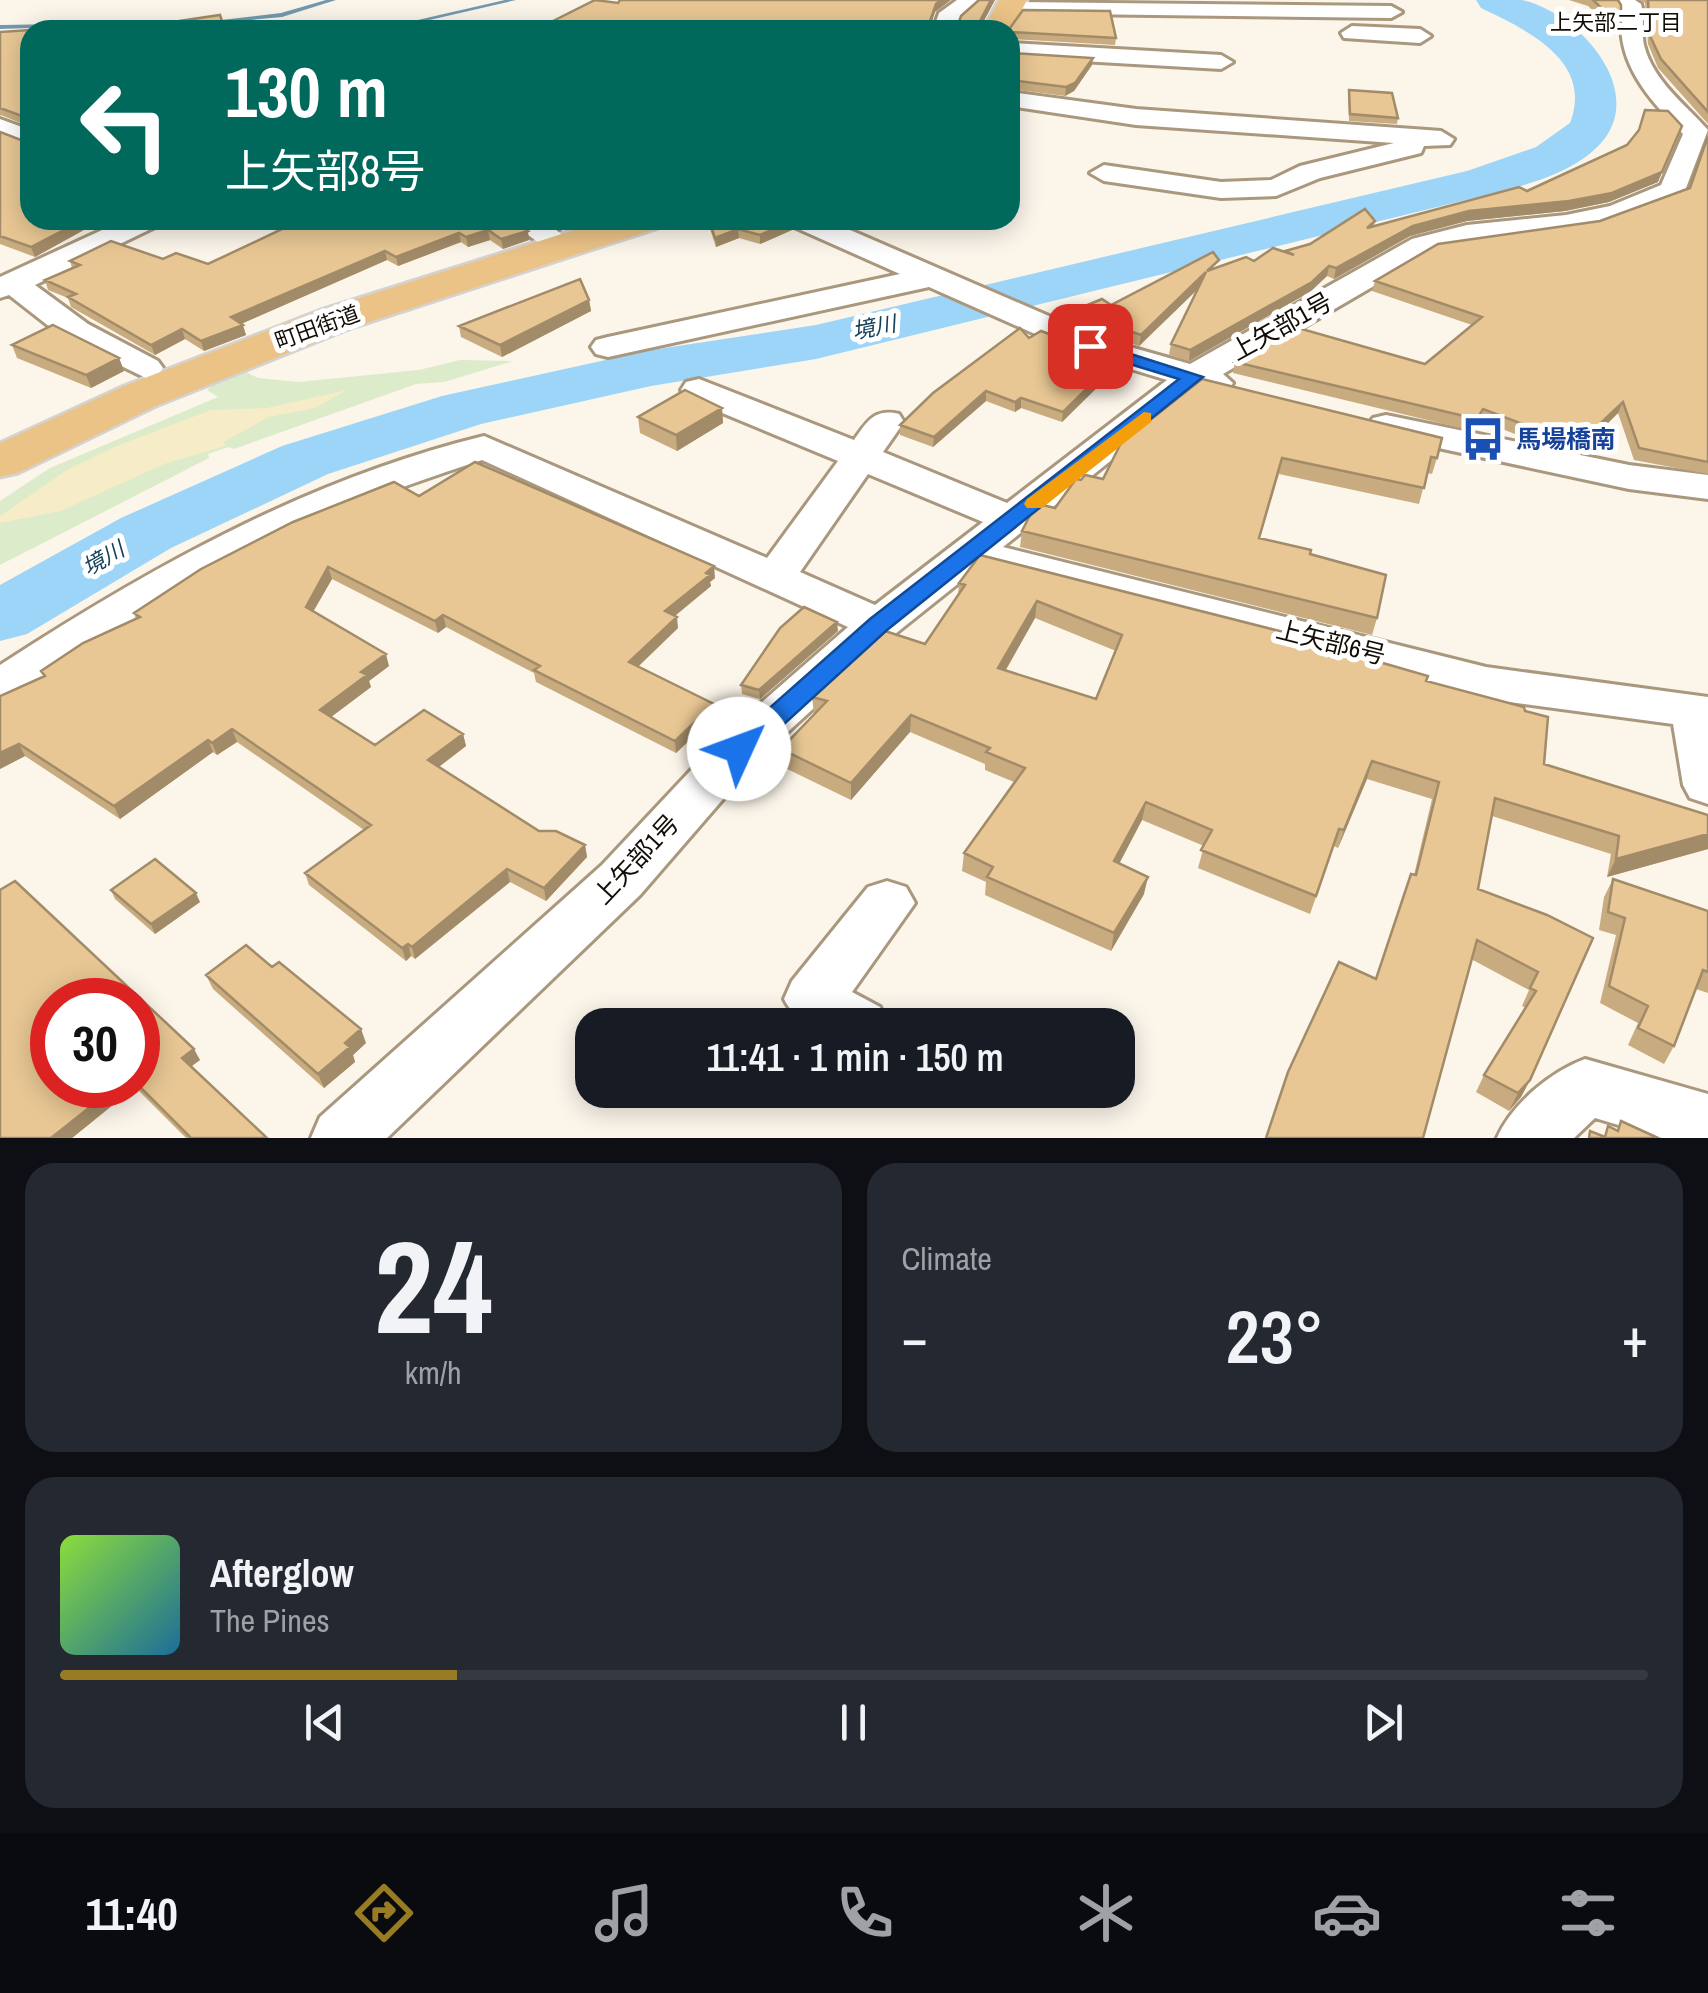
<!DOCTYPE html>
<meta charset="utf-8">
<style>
body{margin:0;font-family:"Archivo Narrow","Noto Sans JP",sans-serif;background:#242831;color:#f1f3f6;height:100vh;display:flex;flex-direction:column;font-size:38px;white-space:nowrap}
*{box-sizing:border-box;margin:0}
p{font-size:32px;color:#9ea1a6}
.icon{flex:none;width:55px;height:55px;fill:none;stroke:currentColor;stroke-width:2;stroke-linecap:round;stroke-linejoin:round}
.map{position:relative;height:1138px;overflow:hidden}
.details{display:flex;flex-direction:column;gap:25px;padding:25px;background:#0d0f14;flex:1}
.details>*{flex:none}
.top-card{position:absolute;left:20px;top:20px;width:1000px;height:210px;border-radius:30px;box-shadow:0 5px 25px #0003;background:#00695c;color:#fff;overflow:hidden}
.speed{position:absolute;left:30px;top:978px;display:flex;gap:20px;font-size:50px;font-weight:700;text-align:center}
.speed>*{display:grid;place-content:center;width:130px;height:130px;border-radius:50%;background:#171b24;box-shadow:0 5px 25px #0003;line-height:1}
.speed .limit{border:15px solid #d22;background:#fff;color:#111}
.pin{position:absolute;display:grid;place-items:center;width:85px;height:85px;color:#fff;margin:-42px;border-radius:20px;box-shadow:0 5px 15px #0006}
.me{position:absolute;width:110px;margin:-55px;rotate:47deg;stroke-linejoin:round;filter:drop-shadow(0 0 8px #0008)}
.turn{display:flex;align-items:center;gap:35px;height:210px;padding:0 40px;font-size:45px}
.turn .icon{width:130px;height:130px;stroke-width:2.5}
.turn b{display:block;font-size:70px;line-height:85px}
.big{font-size:75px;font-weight:600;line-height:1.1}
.details .widget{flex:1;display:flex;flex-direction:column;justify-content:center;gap:15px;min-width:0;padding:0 35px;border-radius:30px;background:#242831}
.details .dial{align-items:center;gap:0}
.dial b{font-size:130px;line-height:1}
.song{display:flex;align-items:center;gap:30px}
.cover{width:120px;height:120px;border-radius:15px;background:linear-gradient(135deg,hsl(90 70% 55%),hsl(200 70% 35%))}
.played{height:10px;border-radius:5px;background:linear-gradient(90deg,#987c24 25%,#363941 25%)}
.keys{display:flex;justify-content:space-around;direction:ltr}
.heat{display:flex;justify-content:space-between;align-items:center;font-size:55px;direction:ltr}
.details .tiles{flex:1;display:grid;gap:25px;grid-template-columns:1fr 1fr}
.widget:last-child{grid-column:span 2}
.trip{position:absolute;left:575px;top:1008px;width:560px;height:100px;border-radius:30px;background:#171b24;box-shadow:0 5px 25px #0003;font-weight:600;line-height:100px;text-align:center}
.tab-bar{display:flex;height:160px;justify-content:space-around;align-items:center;background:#090b0e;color:#9ea1a6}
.tab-bar .icon{width:70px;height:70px}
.tab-bar .current{color:#987c24}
.tab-bar b{font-size:45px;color:#f1f3f6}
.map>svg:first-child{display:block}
.green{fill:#dcebc9}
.sand{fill:#f6ecc7}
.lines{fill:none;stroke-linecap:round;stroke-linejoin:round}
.stream{fill:#7399af;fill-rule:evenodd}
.river{fill:#9cd5f8;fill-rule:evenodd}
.minor-casing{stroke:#aa987e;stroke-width:6}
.primary-casing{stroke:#d4d3d2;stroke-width:5}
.minor{fill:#fff;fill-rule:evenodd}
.primary{fill:#ebc387;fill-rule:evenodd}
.wall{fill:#c8ab7f;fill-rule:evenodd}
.shaded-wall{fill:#a28b68}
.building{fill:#e8c794;stroke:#a28b68;stroke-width:2.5;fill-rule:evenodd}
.route{fill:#1a73e8;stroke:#114b97;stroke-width:2.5}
.slow{fill:#f59e0b}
.labels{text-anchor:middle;stroke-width:10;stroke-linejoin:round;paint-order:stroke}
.far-neighbourhood-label{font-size:22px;fill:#120c04;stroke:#fff}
.far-street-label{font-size:22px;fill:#120c04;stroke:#fff}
.far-water-label{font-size:22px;font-style:italic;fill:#124058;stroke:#fff}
.street-label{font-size:25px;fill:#120c04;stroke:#fff}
.transit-label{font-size:25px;font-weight:bold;fill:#164399;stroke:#fff;text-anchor:start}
</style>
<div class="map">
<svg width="1708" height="1138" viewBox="0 0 1708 1138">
<rect width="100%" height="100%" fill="#fcf5ea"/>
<!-- green -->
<path class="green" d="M460 360 513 361 444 382 416 384 234 449 228 447 208 454 209 458 0 565V501L50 468 218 397 207 390 217 381 244 371 258 378 299 382 419 370Z"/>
<!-- sand -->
<path class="sand" d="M347 390 315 408 269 417 224 442 225 446 164 464 61 511 0 523V516L67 470 114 447 211 410 267 408Z"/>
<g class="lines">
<!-- stream -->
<path class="stream" d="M326 0H336L282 17 207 24 204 22 281 13Z
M505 0H516L386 30H374Z
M64 24 62 27 0 29V25Z"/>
<!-- river -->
<path class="river" d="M1476 0C1490 0 1508 0 1522 0 1578 12 1648 90 1601 143 1574 174 1520 187 1482 196L816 359 651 386 481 424 328 474 171 548 27 634 0 641V585L121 518 282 446 442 396 651 350 816 325 1467 171 1536 147 1570 123C1594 61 1527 30 1481 8Z"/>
<!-- minor casing -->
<g class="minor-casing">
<path id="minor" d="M957 0H981L957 21 955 30H933L939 13Z
M1611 0H1635L1641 4C1645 17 1641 31 1644 45 1653 81 1685 104 1708 130L1683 196C1644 212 1607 227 1565 233 1521 239 1477 240 1434 251L1223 374 1233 383 1228 391 1215 394 1199 390 1003 547 1486 667 1708 697V804L1690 798 1683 785 1673 724 1486 699 979 567 895 634 756 761 640 895 387 1138H311L320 1117 602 865 722 737 848 627 482 460C409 484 338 509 269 542 180 586 98 643 17 698L0 703V665C151 567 308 479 484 436L767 558 838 461 686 398 681 390 686 382 699 379 854 440C867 422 874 408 899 414L904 422 883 452 1007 503 1167 380 1078 353 929 287 608 357 596 354 591 347 596 340 608 337 900 274 792 226 787 220H827L1102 339 1190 364 1412 239 1467 225 1566 215 1610 206 1661 185 1683 134C1649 99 1615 63 1622 11ZM868 474 983 522 875 605 800 572Z
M1009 2 1391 6 1402 12 1391 18 1001 13 998 8Z
M1352 26 1420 29 1431 36 1420 43 1344 38 1341 33Z
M1010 43 1221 55 1233 62 1221 69 1010 57Z
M1010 92 1136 109 1441 131 1454 139 1450 145 1424 146 1421 153 1320 178 1276 196 1221 198 1104 181 1090 173 1104 165 1221 182 1271 180 1300 166 1394 143 1136 125 1010 106Z
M0 119 30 130V147L0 136Z
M124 220H162L157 226 35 285 88 324 158 361 163 368 158 375 146 378 64 338 9 295 0 298V277Z
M508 220H543L577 246 573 252H551Z
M1386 415 1629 465 1708 475V499L1629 489 1373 434 1367 426 1373 418Z
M887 881 906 887 915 903 852 992 880 1007 889 1025C850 1025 803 1038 784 999L792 981 868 887Z
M1585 1059 1708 1094V1138H1662L1595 1118 1574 1138H1497C1512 1104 1550 1072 1585 1059Z"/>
</g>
<!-- primary casing -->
<g class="primary-casing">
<path id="primary" d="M999 0H1027L1010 32 983 30Z
M606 220H664L658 228 351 328 156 406 18 473 0 477V443L124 386 321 310Z"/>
</g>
<!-- minor -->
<use href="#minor" class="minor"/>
<!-- primary -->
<use href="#primary" class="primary"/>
</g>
<!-- wall -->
<path class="wall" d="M979 0H995L982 24 983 26 1116 38 1115 45 1010 39V30H554L552 29 551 22 618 3 935 12 931 24 933 26 958 25Z
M1569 0H1618L1621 26 1618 34 1588 6Z
M1640 0H1708V124L1658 68 1648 44 1645 3Z
M30 30V127L1 115 0 116V32Z
M1010 51V53L1092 65 1074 91 1065 96 1010 89Z
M1349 90 1398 118 1397 124 1349 121 1348 96Z
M0 132 30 220H108L91 226 35 257 0 244Z
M1708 135V474L1634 460 1618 413 1580 451 1540 444 1480 420 1473 431 1233 373 1235 362 1425 364 1472 325 1372 291 1375 281 1600 221 1690 188Z
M1658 182 1609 202 1565 211 1467 221 1410 236 1334 279 1327 276 1310 292 1189 361 1169 355 1171 344 1198 289 1139 346 1072 322 1073 311 1111 305 1218 267 1254 261 1310 244 1375 221 1374 226 1527 191Z
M271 220H513L529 240 503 249 490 240 468 247 461 242 398 266 387 260 241 324 246 335 204 351 185 339 155 355 71 307 68 298 48 290 45 280 72 268 70 261 163 259 208 264 289 226Z
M548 220H596L562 230Z
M707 220H791L792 230 760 244 739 238 716 247Z
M589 300 591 311 502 357 461 337 459 326Z
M1029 338 1116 369 1062 422 1021 408 1015 412 986 401 933 447 900 435V425Z
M12 345 119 358 124 371 91 388 17 358Z
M1202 379 1437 458 1432 474 1427 473 1419 504 1279 474 1260 538 1310 554 1377 618 1372 635 1020 547 1022 531 1055 508 1081 480 1103 479Z
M722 408 723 423 677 451 640 433 638 417Z
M419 496 715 578 710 582 711 586 675 616 678 628 638 667 714 704 715 716 676 753 536 682 534 673 446 627 438 633 332 579 313 611 389 666 369 681 371 687 331 717 375 745 463 734 466 746 439 767 539 831 585 845 587 857 546 901 510 882 415 959 411 956 406 961 309 885 305 873 364 830 237 742 217 755 213 752 120 819 25 756 0 769 43 676 41 671 136 619 134 613Z
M959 583 1369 659 1426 681 1544 764 1708 815V849L1607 877 1611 854 1492 816 1478 889 1547 915 1530 1080 1521 1097 1509 1111 1476 1092 1484 1075 1526 1008 1522 1006 1529 990 1471 959 1376 978 1414 875 1432 799 1367 779 1338 848 1334 846 1310 914 1198 868 1204 846 1142 820 1119 864 1144 894 1111 951 985 895 986 882 962 871 964 853 1014 782 985 770V764L910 732 851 800 781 766V749L814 714 812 697 925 644 958 595ZM1035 618 1116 651 1096 699 1006 670Z
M838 631 760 699 742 694 741 685Z
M1613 879 1708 911V993L1696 989 1674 1046 1664 1064 1628 1045 1638 1023 1600 1003 1616 935 1599 930 1604 897Z
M0 890 200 1060 191 1067 267 1138H186L135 1087 72 1138H0ZM52 1000 138 1085H52Z
M111 890 200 902 155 934 115 899Z
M206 975 366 1043 353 1055 355 1062 324 1088 213 989Z"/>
<!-- shaded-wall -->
<path class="shaded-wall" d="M941 0H951L935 12 929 29 930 21 936 4Z
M991 0H995L980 28V21Z
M1093 58 1092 65 1074 91 1065 96 1066 87Z
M1682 126 1658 182 1609 202 1565 211 1467 221 1410 236 1334 279 1336 268 1413 226 1469 211 1569 201Z
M83 220H108L91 226 35 257 31 247Z
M563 220H596L562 230 561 221Z
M792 221V230L760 244V235Z
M738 229 739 238 716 247 715 238Z
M488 230 490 240 468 247 466 237Z
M528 231 529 240 503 249 501 239Z
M459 233 461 242 398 266 396 257Z
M385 251 387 260 234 327 231 317Z
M1329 266 1327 276 1310 292 1189 361 1190 350Z
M1206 272 1204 283 1139 346 1141 335Z
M589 300 591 311 502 357 500 345Z
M243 325 246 335 204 351 201 341Z
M182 329 185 339 155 355 151 345Z
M119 358 124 371 91 388 86 375Z
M1117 359 1116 369 1062 422 1063 412Z
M986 391V401L933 447 934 437Z
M1021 398V408L1015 412V402Z
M1623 402 1618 413 1580 451 1584 439Z
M722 408 723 423 677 451 676 435Z
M714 566 715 578 710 582 711 586 666 623 665 611Z
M328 567 332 579 309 619 306 607Z
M1037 601 1035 618 997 685 998 668Z
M443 615 446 627 438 633 435 621Z
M677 617 678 628 630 674 629 662Z
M837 622 838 631 760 699 759 690Z
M386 654 389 666 369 681 371 687 323 723 320 710 361 672Z
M714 704 715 716 676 753 675 741Z
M911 715 910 732 851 800V783Z
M232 729 237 742 217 755 212 743Z
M463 734 466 746 432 772 428 760Z
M208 740 213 752 120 819 114 806Z
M19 744 25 756 0 769V753Z
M1372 761 1367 779 1338 848 1344 830Z
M1146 802 1142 820 1111 879 1114 861Z
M1708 834V849L1607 877 1616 859Z
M585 845 587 857 546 901 544 888Z
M507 869 510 882 415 959 412 947Z
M1148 877 1144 894 1111 951 1114 933Z
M196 893 200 902 155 934 151 924Z
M408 944 411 956 406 961 402 948Z
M361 1029 366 1043 353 1055 355 1062 324 1088 318 1074 345 1043Z
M194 1049 200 1060 187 1069 182 1058Z
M1530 1080 1521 1097 1509 1111 1518 1093Z
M118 1085H134L135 1087 72 1138H51Z"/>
<!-- building -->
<path class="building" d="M595 0 618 3 620 0H941L936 4 930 21 933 26 958 25 961 16 979 0H991L980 21 983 26 1010 28 1023 10 1110 11 1116 38 1010 32V30H583L551 22Z
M1593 0H1618L1621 5V26Z
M1648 0H1708V112L1661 59 1650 36Z
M220 15 225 30H42L53 22 179 21Z
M30 30V119L0 108V32Z
M1010 51V53L1093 58 1075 83 1066 87 1011 80 1010 82Z
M1349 90 1392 93 1398 118 1350 114Z
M1645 110 1668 111 1682 126 1662 172 1612 193 1569 201 1469 211 1413 226 1336 268 1329 266 1312 282 1190 350 1171 344 1206 272 1141 335 1073 311 1102 299 1111 305 1213 252 1219 260 1207 271 1246 257 1254 261 1273 248 1294 255 1285 251 1310 244 1365 209 1375 221 1367 228 1519 187 1527 191 1627 145 1639 130Z
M0 132 26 142 30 139V220H83L31 247 0 236Z
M1708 136V462L1639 448 1623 402 1584 439 1544 432 1483 409 1477 419 1235 362 1295 327 1425 364 1482 317 1375 281 1438 244 1600 221 1690 188Z
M296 220H513L528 231 501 239 488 230 466 237 459 233 396 257 385 251 231 317 243 325 201 341 182 329 151 345 68 297 76 294 45 280 80 265 70 261 111 241 163 259 176 253 208 264 299 221Z
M709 220H791L792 221 760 235 738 229 715 238Z
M580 279 589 300 500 345 459 326Z
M53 325 119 358 86 375 12 345Z
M1020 328 1029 338 1041 331 1117 359 1063 412 1021 398 1015 402 986 391 934 437 900 425 933 393Z
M1202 379 1442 438 1437 458 1431 457 1424 488 1282 458 1259 538 1311 550 1310 554 1386 575 1377 618 1022 531 1030 515 1043 505 1055 508 1076 479 1081 480 1085 475 1103 479 1121 443Z
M685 390 722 408 676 435 638 417Z
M475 462 714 566 706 573 710 575 665 611 677 617 629 662 714 704 675 741 534 670 540 666 443 615 435 621 328 567 306 607 386 654 361 672 367 675 320 710 375 745 424 710 463 734 428 760 539 831H556L585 845 544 888 507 869 412 947 408 944 402 948 305 873 371 825 232 729 212 743 208 740 114 806 19 744 0 753V696L45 676 41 671 83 643 140 617 134 613 201 569 293 522 394 482 419 496Z
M980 555 1370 654 1369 659 1428 676 1426 681 1524 707 1525 711 1548 717 1544 764 1708 815V834L1616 859 1619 836 1495 798 1478 889 1547 915 1593 938 1530 1080 1518 1093 1484 1075 1536 991 1530 988 1538 972 1477 940 1423 1138H1266L1288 1072 1339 962 1376 979 1411 874 1416 875 1439 782 1372 761 1344 830 1339 829 1316 896 1201 850 1212 830 1146 802 1114 861 1148 877 1114 933 987 877 993 867 964 853 1025 768 986 752 990 748 911 715 851 783 781 749 827 701 812 697 885 631 925 644 965 585 959 583ZM1037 601 1122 635 1096 699 998 668Z
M804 607 837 622 759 690 741 685 780 628Z
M155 859 196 893 151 924 111 890Z
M1613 879 1708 911V972L1703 970 1674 1046 1638 1028 1648 1006 1609 986 1625 918 1608 912Z
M15 881 194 1049 182 1058 267 1138H191L138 1085V1000H52V1085H118L51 1138H0V890Z
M246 945 272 967 279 962 361 1029 345 1043 350 1047 318 1074 206 975Z
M1621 1121 1658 1138H1589L1590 1131 1605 1137 1608 1126 1618 1131Z"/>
<!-- route -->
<path class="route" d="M1090 341 1203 377 887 630 749 756H730L726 749 730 743 870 619 1179 379 1084 350V342Z"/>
<!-- slow -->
<path class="slow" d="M1144 412 1151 413V422L1042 508H1027L1024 504 1027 499Z"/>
<!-- icons -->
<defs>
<g id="bus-bare" transform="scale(3.45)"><path d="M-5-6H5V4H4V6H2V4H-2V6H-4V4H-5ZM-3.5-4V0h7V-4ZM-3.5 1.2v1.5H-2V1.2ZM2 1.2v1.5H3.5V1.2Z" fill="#1a4fb4" stroke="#fff" stroke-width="2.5" paint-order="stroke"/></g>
</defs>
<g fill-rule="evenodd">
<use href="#bus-bare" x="1483" y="439"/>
</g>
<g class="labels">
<!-- far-neighbourhood labels -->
<g class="far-neighbourhood-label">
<text x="1616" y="30">上矢部二丁目</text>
</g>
<!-- far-street labels -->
<g class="far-street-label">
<text transform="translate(317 327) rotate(-20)" y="8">町田街道</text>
</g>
<!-- far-water labels -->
<g class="far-water-label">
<text transform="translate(874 327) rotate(-11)" y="8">境川</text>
<text transform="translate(103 558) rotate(-30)" y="8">境川</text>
</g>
<!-- street labels -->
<g class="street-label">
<text transform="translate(1281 326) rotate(-29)" y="9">上矢部1号</text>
<text transform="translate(1331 642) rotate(14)" y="9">上矢部6号</text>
<text transform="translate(636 859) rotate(-47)" y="9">上矢部1号</text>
</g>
<!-- transit labels -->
<g class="transit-label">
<text x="1516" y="448">馬場橋南</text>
</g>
</g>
</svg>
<div class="speed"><div class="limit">30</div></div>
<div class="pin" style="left:1090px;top:346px;background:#d93025"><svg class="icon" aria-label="arrive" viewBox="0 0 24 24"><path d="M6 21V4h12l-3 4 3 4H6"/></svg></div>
<svg class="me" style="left:739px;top:749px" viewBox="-20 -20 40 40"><circle r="19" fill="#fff"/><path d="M0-13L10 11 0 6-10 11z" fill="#1a73e8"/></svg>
<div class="trip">11:41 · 1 min · 150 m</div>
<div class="top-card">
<div class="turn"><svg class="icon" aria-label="left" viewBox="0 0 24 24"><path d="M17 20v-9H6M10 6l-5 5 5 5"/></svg><div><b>130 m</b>上矢部8号</div></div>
</div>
</div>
<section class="details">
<div class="tiles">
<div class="widget dial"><b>24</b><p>km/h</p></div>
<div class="widget"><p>Climate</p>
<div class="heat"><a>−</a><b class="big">23°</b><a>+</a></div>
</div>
<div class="widget">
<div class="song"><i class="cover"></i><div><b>Afterglow</b><p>The Pines</p></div></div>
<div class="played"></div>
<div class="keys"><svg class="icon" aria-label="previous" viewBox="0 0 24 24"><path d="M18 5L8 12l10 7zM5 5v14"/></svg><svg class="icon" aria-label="pause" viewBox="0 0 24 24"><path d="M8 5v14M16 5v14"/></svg><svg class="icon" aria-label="next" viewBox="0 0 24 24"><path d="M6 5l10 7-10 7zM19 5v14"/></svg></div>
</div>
</div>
</section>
<nav class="tab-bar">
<b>11:40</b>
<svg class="icon current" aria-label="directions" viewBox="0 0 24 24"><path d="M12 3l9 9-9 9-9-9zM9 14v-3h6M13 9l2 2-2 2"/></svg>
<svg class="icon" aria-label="music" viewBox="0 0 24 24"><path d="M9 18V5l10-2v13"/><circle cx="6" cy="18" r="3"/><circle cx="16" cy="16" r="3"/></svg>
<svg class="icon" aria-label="phone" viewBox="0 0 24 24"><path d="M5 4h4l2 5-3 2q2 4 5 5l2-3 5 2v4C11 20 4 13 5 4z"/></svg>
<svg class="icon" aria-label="climate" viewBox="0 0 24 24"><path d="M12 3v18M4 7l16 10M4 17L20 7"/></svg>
<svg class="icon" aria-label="car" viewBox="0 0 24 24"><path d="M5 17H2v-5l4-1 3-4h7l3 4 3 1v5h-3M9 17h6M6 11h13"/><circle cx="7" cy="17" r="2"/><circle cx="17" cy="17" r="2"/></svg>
<svg class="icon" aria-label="filters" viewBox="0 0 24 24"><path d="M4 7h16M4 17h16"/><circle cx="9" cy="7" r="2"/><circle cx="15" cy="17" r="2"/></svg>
</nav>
